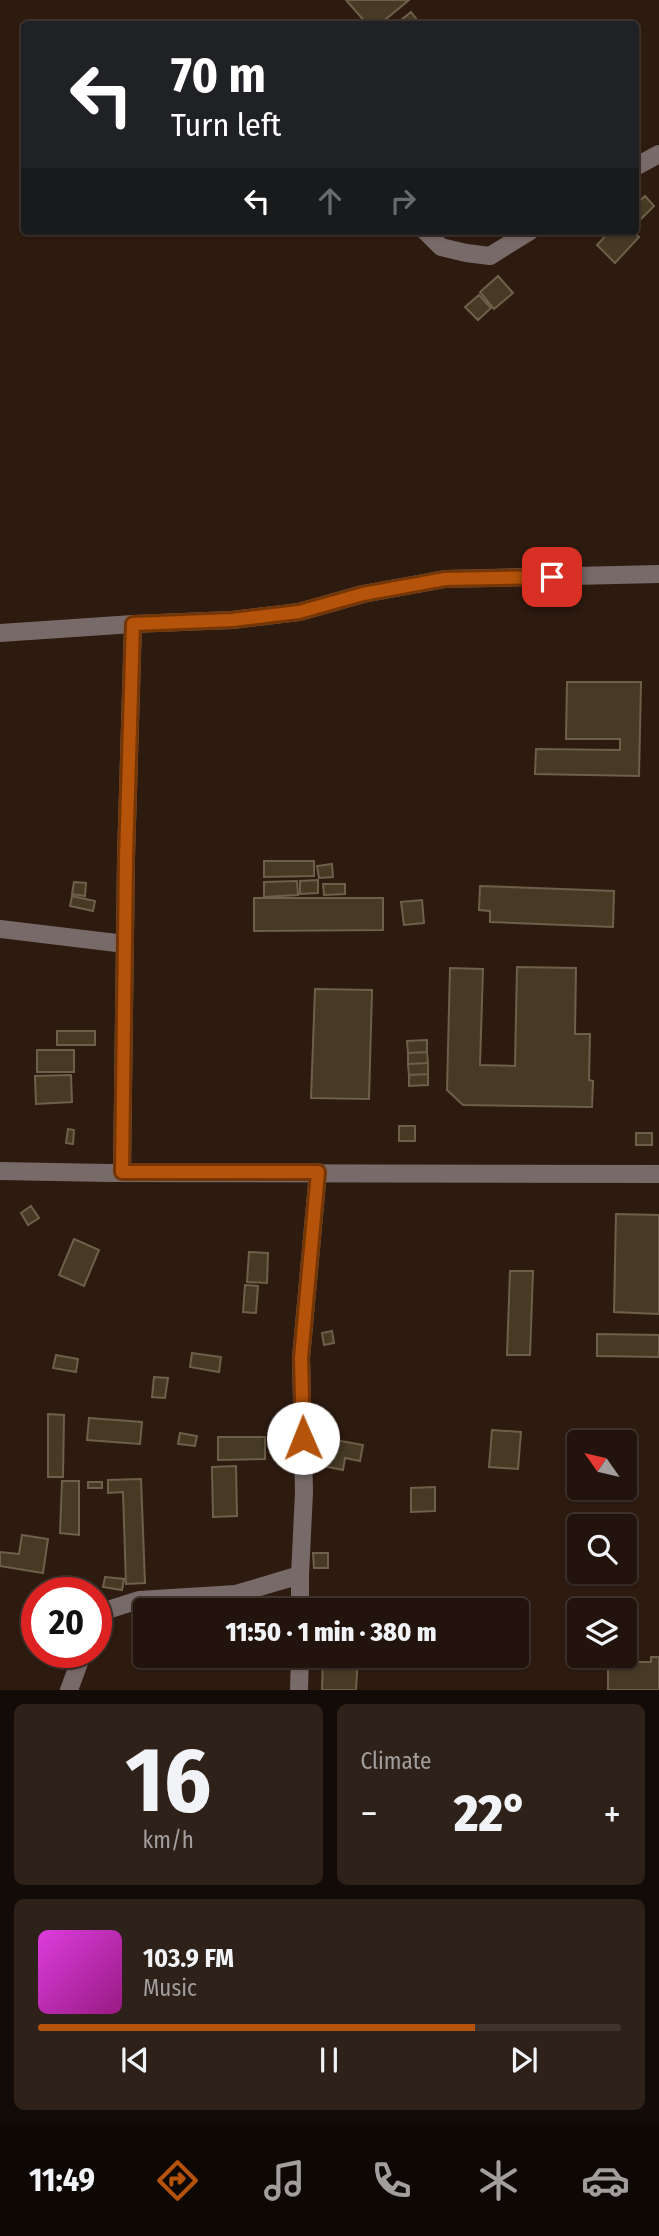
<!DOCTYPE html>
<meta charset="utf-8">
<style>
body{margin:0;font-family:"Fira Sans Condensed",sans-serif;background:#2e211a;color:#f1f3f6;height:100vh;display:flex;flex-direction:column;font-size:26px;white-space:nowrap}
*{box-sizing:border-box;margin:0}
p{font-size:23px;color:#a29e9d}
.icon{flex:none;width:38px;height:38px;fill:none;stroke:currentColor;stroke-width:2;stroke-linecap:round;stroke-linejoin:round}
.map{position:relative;height:1690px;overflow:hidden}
.sheet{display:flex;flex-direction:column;gap:14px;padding:14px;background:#130b07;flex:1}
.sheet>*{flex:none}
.hud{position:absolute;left:21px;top:21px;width:618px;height:214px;border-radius:7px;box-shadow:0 2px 5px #0004,0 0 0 2px #3f332d;background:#202124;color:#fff;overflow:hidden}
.needle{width:46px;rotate:304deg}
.controls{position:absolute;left:567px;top:1430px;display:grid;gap:14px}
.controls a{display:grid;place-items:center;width:70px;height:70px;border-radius:7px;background:#22140c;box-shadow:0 2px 5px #0004,0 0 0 2px #3f332d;font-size:35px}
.speed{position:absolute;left:21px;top:1577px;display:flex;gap:14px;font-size:35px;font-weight:700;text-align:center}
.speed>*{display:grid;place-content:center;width:91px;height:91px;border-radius:50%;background:#22140c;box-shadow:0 2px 5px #0004,0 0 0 2px #3f332d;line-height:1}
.speed .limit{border:10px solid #d22;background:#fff;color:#111}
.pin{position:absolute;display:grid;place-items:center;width:60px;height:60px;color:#fff;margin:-30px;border-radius:14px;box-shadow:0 4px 10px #0006}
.me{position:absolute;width:77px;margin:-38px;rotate:359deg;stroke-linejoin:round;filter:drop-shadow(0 0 5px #0008)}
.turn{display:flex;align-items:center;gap:24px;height:147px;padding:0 35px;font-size:32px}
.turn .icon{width:91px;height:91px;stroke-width:2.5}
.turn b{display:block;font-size:49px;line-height:60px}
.lanes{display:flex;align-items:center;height:66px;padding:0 35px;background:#0003;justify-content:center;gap:35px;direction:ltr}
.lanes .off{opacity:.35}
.big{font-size:52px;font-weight:800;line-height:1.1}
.sheet .card{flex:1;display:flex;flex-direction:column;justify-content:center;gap:10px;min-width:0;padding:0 24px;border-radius:10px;background:#2e211a}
.sheet .dial{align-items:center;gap:0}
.dial b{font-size:91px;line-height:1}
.song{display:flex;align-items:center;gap:21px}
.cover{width:84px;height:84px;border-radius:10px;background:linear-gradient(135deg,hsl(300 70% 55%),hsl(310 70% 35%))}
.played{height:7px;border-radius:4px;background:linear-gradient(90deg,#b45309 75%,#3f332d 75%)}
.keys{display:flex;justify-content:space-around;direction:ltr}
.heat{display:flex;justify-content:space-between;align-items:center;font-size:38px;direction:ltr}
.sheet .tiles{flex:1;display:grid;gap:14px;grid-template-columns:1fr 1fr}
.card:last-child{grid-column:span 2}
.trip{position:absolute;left:133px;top:1598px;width:396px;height:70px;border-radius:7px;background:#22140c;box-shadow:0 2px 5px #0004,0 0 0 2px #3f332d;font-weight:800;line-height:70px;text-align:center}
.dock{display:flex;height:112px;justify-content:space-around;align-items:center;background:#0e0805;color:#a29e9d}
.dock .icon{width:49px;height:49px}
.dock .selected{color:#b45309}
.dock b{font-size:32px;color:#f1f3f6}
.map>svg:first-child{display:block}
.building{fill:#463a25;stroke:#6d604a;stroke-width:2}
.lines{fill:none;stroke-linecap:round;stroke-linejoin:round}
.minor{stroke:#786a69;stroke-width:18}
.route-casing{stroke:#753606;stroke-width:18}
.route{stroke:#b45309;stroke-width:12}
</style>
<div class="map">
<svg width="659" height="1690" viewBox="0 0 659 1690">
<rect width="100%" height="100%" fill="#2e1b10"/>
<!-- building -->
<path class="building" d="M346 0H409L380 24H367Z
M411 12 418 21 414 24H396Z
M645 196 654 206 639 221 635 217V205Z
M610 231H632L639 237 615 263 597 245Z
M498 276 513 293 494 309 480 292Z
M479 295 491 308 478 320 465 307Z
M567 682H641L639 776 535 774 536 749 620 750V739H566Z
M264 861H314V876L264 877Z
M332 864 333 877 319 878 317 866Z
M318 880V893L300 894V881Z
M297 881 298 895 264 897V882Z
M74 882 86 883 85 896 72 894Z
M323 884H345V894L324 895Z
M480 886 614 891 613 927 490 922V911L479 910Z
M72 896 95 901 93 911 70 906Z
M254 898H383V930L254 931Z
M422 900 424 923 404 925 401 902Z
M517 967 576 968 575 1034H590L589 1080 593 1081 592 1107 463 1105 447 1090 450 968 483 969 480 1065 515 1066Z
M315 989 372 990 369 1099 311 1098Z
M57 1031H95V1045H57Z
M427 1040V1052L408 1053 407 1041Z
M37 1050H74V1072H37Z
M427 1052 428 1063 408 1064V1053Z
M428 1063V1074L409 1075 408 1064Z
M428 1074V1085L409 1086V1075Z
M71 1075 72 1102 36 1104 35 1076Z
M399 1126H415V1141H399Z
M68 1129 74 1130 73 1144 66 1143Z
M636 1133H652V1145H636Z
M31 1206 39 1218 28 1225 21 1213Z
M616 1214 659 1215V1314L614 1312Z
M74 1239 99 1250 84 1286 59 1275Z
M249 1252 268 1253 267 1283 247 1282Z
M510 1271H533L530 1355H507Z
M245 1285 258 1286 256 1313 243 1312Z
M332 1331 334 1343 324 1345 322 1333Z
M597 1334 659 1335V1357L597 1356Z
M192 1353 221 1357 219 1372 190 1367Z
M56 1355 78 1359 76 1372 53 1368Z
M154 1377 168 1378 165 1398 152 1397Z
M48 1414 64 1415 63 1477H48Z
M89 1418 142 1422 140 1444 87 1440Z
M492 1430 521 1432 518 1469 489 1467Z
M180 1433 197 1436 195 1446 178 1444Z
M218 1437H265V1459L218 1460Z
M319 1437 363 1445 360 1461 345 1458 343 1470 313 1464Z
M236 1466 237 1516 213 1517 212 1467Z
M141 1479 145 1583 126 1584 123 1492 108 1493V1480Z
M62 1481H79V1535L60 1533Z
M88 1482H102V1488H88Z
M435 1487V1511L411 1512V1488Z
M22 1535 48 1539 43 1573 0 1566V1552L19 1554Z
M313 1553H328V1568H314Z
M105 1577 124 1579 122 1590 103 1587Z
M323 1656H358L356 1690H322Z
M651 1657H659V1690H608V1662H651Z"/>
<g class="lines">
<!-- minor -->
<path class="minor" d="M635 167 659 154
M425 231 441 247 466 253 490 256 530 231
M0 633 133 624 232 620 299 612 363 594 445 579 659 574
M0 929 125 944
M0 1171 108 1173 659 1174
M122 1172 126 858 133 624
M300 1610V1575
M96 1618 98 1613 139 1600 236 1594 300 1575 304 1492 301 1358 318 1172
M69 1690 83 1652
M299 1690 300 1656"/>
</g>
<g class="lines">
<!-- route casing -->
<g class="route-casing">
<path id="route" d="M303 1438 301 1358 318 1172H122L126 859 133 624 232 620 299 612 363 594 445 579 552 577"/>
</g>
<!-- route -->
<use href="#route" class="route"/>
</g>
</svg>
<div class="controls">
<a><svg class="needle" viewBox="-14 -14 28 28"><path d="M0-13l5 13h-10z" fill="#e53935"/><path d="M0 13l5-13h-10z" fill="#a29e9d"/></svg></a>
<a><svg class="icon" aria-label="search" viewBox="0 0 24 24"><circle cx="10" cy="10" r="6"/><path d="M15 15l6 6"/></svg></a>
<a><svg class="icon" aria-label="layers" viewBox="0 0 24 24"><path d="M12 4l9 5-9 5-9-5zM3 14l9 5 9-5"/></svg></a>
</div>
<div class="speed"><div class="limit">20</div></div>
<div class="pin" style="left:552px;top:577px;background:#d93025"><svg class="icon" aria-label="arrive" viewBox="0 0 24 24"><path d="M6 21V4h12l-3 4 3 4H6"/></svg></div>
<svg class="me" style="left:303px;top:1438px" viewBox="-20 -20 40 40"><circle r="19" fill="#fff"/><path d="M0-13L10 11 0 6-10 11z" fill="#b45309"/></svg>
<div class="trip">11:50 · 1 min · 380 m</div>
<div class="hud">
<div class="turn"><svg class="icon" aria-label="left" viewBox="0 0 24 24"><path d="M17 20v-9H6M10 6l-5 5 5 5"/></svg><div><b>70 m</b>Turn left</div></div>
<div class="lanes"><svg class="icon" aria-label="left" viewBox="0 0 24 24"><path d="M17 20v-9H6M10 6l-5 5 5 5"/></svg><svg class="icon off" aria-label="ahead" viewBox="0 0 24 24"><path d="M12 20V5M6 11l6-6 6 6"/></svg><svg class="icon off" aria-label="right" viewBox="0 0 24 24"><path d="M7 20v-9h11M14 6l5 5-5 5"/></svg></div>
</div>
</div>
<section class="sheet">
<div class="tiles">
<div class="card dial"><b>16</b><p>km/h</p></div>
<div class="card"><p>Climate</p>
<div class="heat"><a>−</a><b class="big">22°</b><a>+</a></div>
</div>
<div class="card">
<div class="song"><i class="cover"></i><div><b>103.9 FM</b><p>Music</p></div></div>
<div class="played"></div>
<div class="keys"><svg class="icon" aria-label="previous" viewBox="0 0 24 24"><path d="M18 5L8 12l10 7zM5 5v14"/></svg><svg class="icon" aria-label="pause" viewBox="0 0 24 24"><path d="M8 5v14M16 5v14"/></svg><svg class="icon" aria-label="next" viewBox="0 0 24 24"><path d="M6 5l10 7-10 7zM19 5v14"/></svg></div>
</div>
</div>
</section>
<nav class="dock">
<b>11:49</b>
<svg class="icon selected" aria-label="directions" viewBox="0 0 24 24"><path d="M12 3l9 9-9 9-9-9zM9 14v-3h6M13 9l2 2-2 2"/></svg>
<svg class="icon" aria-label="music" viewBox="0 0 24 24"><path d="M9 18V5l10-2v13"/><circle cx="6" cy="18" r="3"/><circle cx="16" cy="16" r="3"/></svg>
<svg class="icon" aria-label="phone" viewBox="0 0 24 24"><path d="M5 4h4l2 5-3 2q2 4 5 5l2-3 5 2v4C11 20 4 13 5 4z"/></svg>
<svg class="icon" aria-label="climate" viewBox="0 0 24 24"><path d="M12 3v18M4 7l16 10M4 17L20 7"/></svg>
<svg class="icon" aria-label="car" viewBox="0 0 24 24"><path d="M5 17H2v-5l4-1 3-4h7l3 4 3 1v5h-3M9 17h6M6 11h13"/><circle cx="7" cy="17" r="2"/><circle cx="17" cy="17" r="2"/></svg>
</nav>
